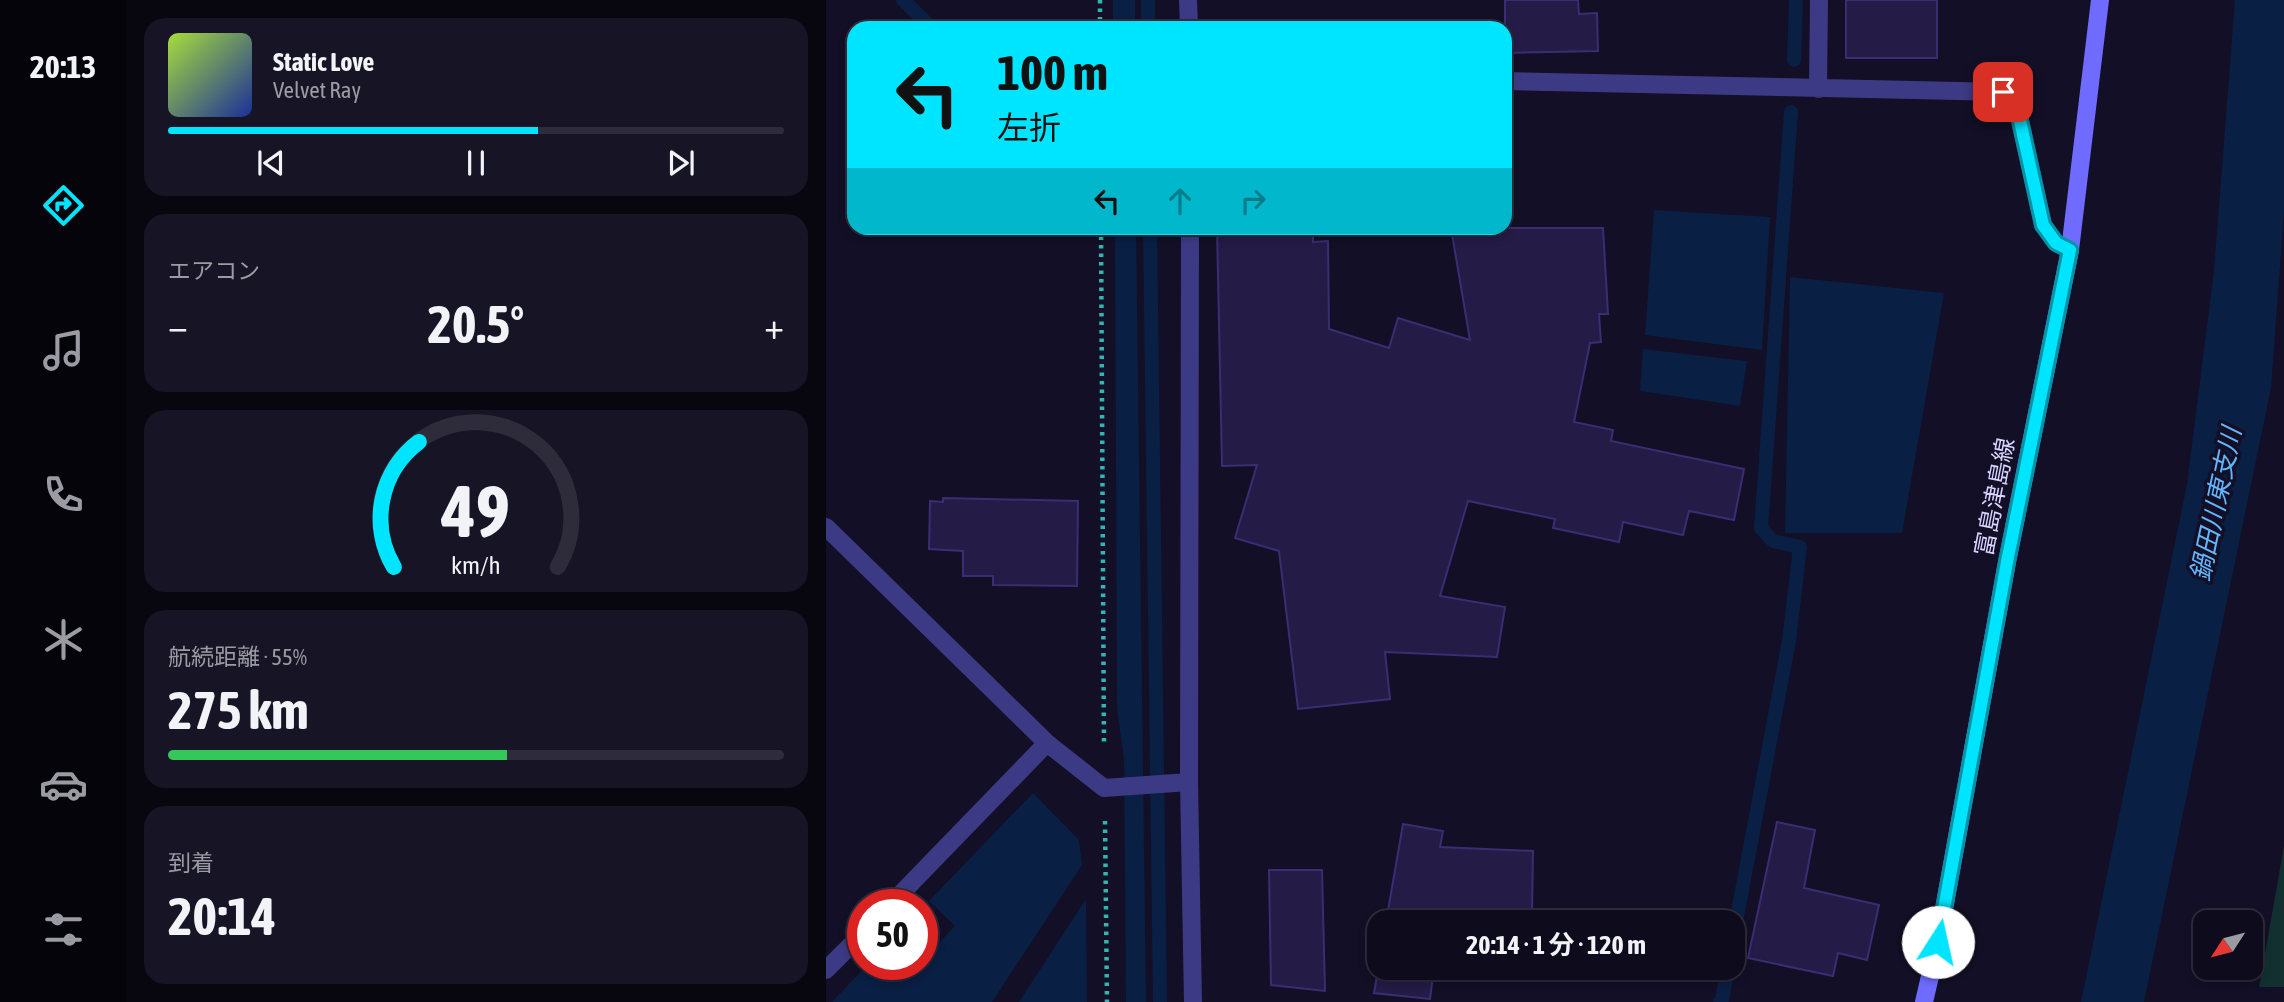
<!DOCTYPE html>
<html lang="ja">
<meta charset="utf-8">
<style>
body{margin:0;font-family:"Asap Condensed","Noto Sans JP",sans-serif;background:#171425;color:#f1f3f6;height:100vh;display:flex;flex-direction:column;font-size:26px;white-space:nowrap}
*{box-sizing:border-box;margin:0}
p{font-size:23px;color:#9b9ba3}
.icon{flex:none;width:38px;height:38px;fill:none;stroke:currentColor;stroke-width:2;stroke-linecap:round;stroke-linejoin:round}
.map{position:relative;flex:1;overflow:hidden}
.details{display:flex;flex-direction:column;gap:18px;padding:18px;background:#08060f;width:700px}
.details>*{flex:none}
.hud{position:absolute;left:21px;top:21px;width:665px;height:214px;border-radius:21px;box-shadow:0 4px 10px #0003,0 0 0 2px #2e2b3b;background:#00e5ff;color:#111;overflow:hidden}
.needle{width:46px;rotate:234deg}
.controls{position:absolute;left:1367px;top:910px;display:grid;gap:14px}
.controls a{display:grid;place-items:center;width:70px;height:70px;border-radius:14px;background:#0e0b1c;box-shadow:0 4px 10px #0003,0 0 0 2px #2e2b3b;font-size:35px}
.speed{position:absolute;left:21px;top:889px;display:flex;gap:14px;font-size:35px;font-weight:700;text-align:center}
.speed>*{display:grid;place-content:center;width:91px;height:91px;border-radius:50%;background:#0e0b1c;box-shadow:0 4px 10px #0003,0 0 0 2px #2e2b3b;line-height:1}
.speed .limit{border:10px solid #d22;background:#fff;color:#111}
.pin{position:absolute;display:grid;place-items:center;width:60px;height:60px;color:#fff;margin:-30px;border-radius:14px;box-shadow:0 4px 10px #0006}
.me{position:absolute;width:77px;margin:-38px;rotate:10deg;stroke-linejoin:round;filter:drop-shadow(0 0 5px #0008)}
.turn{display:flex;align-items:center;gap:24px;height:147px;padding:0 35px;font-size:32px}
.turn .icon{width:91px;height:91px;stroke-width:2.5}
.turn b{display:block;font-size:49px;line-height:60px}
.lanes{display:flex;align-items:center;height:66px;padding:0 35px;background:#0003;justify-content:center;gap:35px;direction:ltr}
.lanes .off{opacity:.35}
.big{font-size:52px;font-weight:700;line-height:1.1}
.details .card{flex:1;display:flex;flex-direction:column;justify-content:center;gap:10px;min-width:0;padding:0 24px;border-radius:21px;background:#171425}
.details .dial{align-items:center;gap:0}
.dial svg{height:182px;overflow:visible;fill:none;stroke:#2e2b3b;stroke-width:7;stroke-linecap:round;text-anchor:middle}
.dial text{fill:#f1f3f6;stroke:none}
.song{display:flex;align-items:center;gap:21px}
.cover{width:84px;height:84px;border-radius:10px;background:linear-gradient(135deg,hsl(80 70% 55%),hsl(230 70% 35%))}
.played{height:7px;border-radius:4px;background:linear-gradient(90deg,#00e5ff 60%,#2e2b3b 60%)}
.keys{display:flex;justify-content:space-around;direction:ltr}
.heat{display:flex;justify-content:space-between;align-items:center;font-size:38px;direction:ltr}
.charge{height:10px;border-radius:5px;background:linear-gradient(90deg,#34c759 55%,#2e2b3b 0)}
.trip{position:absolute;left:541px;top:910px;width:378px;height:70px;border-radius:21px;background:#0e0b1c;box-shadow:0 4px 10px #0003,0 0 0 2px #2e2b3b;font-weight:700;line-height:70px;text-align:center}
main{display:flex;flex:1;min-height:0}
.tabs{display:flex;flex-direction:column;width:126px;justify-content:space-around;align-items:center;background:#06040b;color:#9b9ba3}
.tabs .icon{width:49px;height:49px}
.tabs .current{color:#00e5ff}
.tabs b{font-size:32px;color:#f1f3f6}
.map>svg:first-child{display:block}
.green{fill:#12302f}
.water{fill:#0a1f44}
.lines{fill:none;stroke-linecap:round;stroke-linejoin:round}
.stream{stroke:#0a1f44;stroke-width:14}
.building{fill:#241b47;stroke:#3b2d73;stroke-width:2}
.path{stroke:#2fb8b0;stroke-width:4.5;stroke-dasharray:3.5 5;stroke-linecap:butt}
.minor{stroke:#3d3a85;stroke-width:18}
.secondary{stroke:#6f6bff;stroke-width:18}
.route-casing{stroke:#0095a6;stroke-width:18}
.route{stroke:#00e5ff;stroke-width:12}
.labels{text-anchor:middle;stroke-width:7;stroke-linejoin:round;paint-order:stroke}
.street-label{font-size:24px;fill:#d9d4ff;stroke:#130f26}
.water-label{font-size:26px;font-style:italic;fill:#62b6ff;stroke:#130f26}
</style>
<main>
<nav class="tabs">
<b>20:13</b>
<svg class="icon current" aria-label="directions" viewBox="0 0 24 24"><path d="M12 3l9 9-9 9-9-9zM9 14v-3h6M13 9l2 2-2 2"/></svg>
<svg class="icon" aria-label="music" viewBox="0 0 24 24"><path d="M9 18V5l10-2v13"/><circle cx="6" cy="18" r="3"/><circle cx="16" cy="16" r="3"/></svg>
<svg class="icon" aria-label="phone" viewBox="0 0 24 24"><path d="M5 4h4l2 5-3 2q2 4 5 5l2-3 5 2v4C11 20 4 13 5 4z"/></svg>
<svg class="icon" aria-label="climate" viewBox="0 0 24 24"><path d="M12 3v18M4 7l16 10M4 17L20 7"/></svg>
<svg class="icon" aria-label="car" viewBox="0 0 24 24"><path d="M5 17H2v-5l4-1 3-4h7l3 4 3 1v5h-3M9 17h6M6 11h13"/><circle cx="7" cy="17" r="2"/><circle cx="17" cy="17" r="2"/></svg>
<svg class="icon" aria-label="filters" viewBox="0 0 24 24"><path d="M4 7h16M4 17h16"/><circle cx="9" cy="7" r="2"/><circle cx="15" cy="17" r="2"/></svg>
</nav>
<section class="details">
<div class="card">
<div class="song"><i class="cover"></i><div><b>Static Love</b><p>Velvet Ray</p></div></div>
<div class="played"></div>
<div class="keys"><svg class="icon" aria-label="previous" viewBox="0 0 24 24"><path d="M18 5L8 12l10 7zM5 5v14"/></svg><svg class="icon" aria-label="pause" viewBox="0 0 24 24"><path d="M8 5v14M16 5v14"/></svg><svg class="icon" aria-label="next" viewBox="0 0 24 24"><path d="M6 5l10 7-10 7zM19 5v14"/></svg></div>
</div>
<div class="card"><p>エアコン</p>
<div class="heat"><a>−</a><b class="big">20.5°</b><a>+</a></div>
</div>
<div class="card dial"><svg viewBox="0 0 100 80">
<path d="M14 69A42 42 0 1 1 86 69"/>
<path d="M14 69A42 42 0 0 1 25 14" stroke="#00e5ff"/>
<text x="50" y="56" font-size="32" font-weight="700">49</text>
<text x="50" y="72" font-size="11">km/h</text>
</svg></div>
<div class="card"><p>航続距離 · 55%</p><b class="big">275 km</b><div class="charge"></div></div>
<div class="card"><p>到着</p><b class="big">20:14</b></div>
</section>
<div class="map">
<svg width="1458" height="1002" viewBox="0 0 1458 1002">
<rect width="100%" height="100%" fill="#130f26"/>
<!-- green -->
<path class="green" d="M1458 846V987H1433Z"/>
<!-- water -->
<path class="water" d="M287 0H309V28H287Z
M1409 0H1458V211L1445 388 1318 1002H1255L1361 484 1388 271Z
M828 210 944 217 936 350 819 335Z
M289 228H310L320 1002H300L298 760 291 708Z
M964 277 1118 293 1076 533H959Z
M817 349 921 361 914 406 814 391Z
M207 793 253 840 256 865 166 1002H6L42 964H96V945L104 952 129 926 103 901Z
M260 899 261 1002H193Z"/>
<g class="lines">
<!-- stream -->
<path class="stream" d="M77 0 106 28
M322 0V28
M968 60 970 0
M324 228 334 1002
M906 943 963 641 974 547 947 541 935 528 965 112
M894 1002 896 1000 902 968"/>
</g>
<!-- building -->
<path class="building" d="M679 0H752L753 14 771 13 772 51 679 53Z
M1020 0H1111V58H1020Z
M391 228H487V242L502 241 503 329 563 348 572 318 644 340 625 228H777L782 314H773L775 342 764 343 748 422 787 430 785 441 918 469 908 520 863 511 857 535 797 522 793 542 727 528 729 519 642 501 614 596 679 607 671 657 559 652 564 699 472 709 453 551 409 538 431 465 396 466Z
M117 498 252 501 251 586 167 585V576H137V551L103 549 104 501 117 502Z
M951 822 989 830 978 888 1053 905 1041 960 1012 953 1007 976 922 958Z
M577 824 617 831 614 847 707 851 706 912 645 910 643 922H560Z
M443 870H496L499 991 445 985Z
M553 964V968H608L604 999 548 993Z"/>
<g class="lines">
<!-- path -->
<path class="path" d="M274 0V28
M275 228 278 746
M279 821 281 1002"/>
<!-- minor -->
<path class="minor" d="M362 0 363 28
M679 81 1177 92 1193 116 1217 225 1230 243 1244 250
M992 89 993 0
M364 228 363 782 367 1002
M0 527 221 743 278 788 363 782
M64 905 221 743
M0 970 37 933"/>
<!-- secondary -->
<path class="secondary" d="M1098 1002 1112 942 1181 562 1244 250 1274 0"/>
</g>
<g class="lines">
<!-- route casing -->
<g class="route-casing">
<path id="route" d="M1112 942 1181 562 1244 250 1230 243 1217 225 1193 116 1177 92"/>
</g>
<!-- route -->
<use href="#route" class="route"/>
</g>
<g class="labels">
<!-- street labels -->
<g class="street-label">
<text transform="translate(1169 497) rotate(-79)" y="8">富島津島線</text>
</g>
<!-- water labels -->
<g class="water-label">
<text transform="translate(1390 504) rotate(-78)" y="9">鍋田川東支川</text>
</g>
</g>
</svg>
<div class="controls">
<a><svg class="needle" viewBox="-14 -14 28 28"><path d="M0-13l5 13h-10z" fill="#e53935"/><path d="M0 13l5-13h-10z" fill="#9b9ba3"/></svg></a>
</div>
<div class="speed"><div class="limit">50</div></div>
<div class="pin" style="left:1177px;top:92px;background:#d93025"><svg class="icon" aria-label="arrive" viewBox="0 0 24 24"><path d="M6 21V4h12l-3 4 3 4H6"/></svg></div>
<svg class="me" style="left:1112px;top:942px" viewBox="-20 -20 40 40"><circle r="19" fill="#fff"/><path d="M0-13L10 11 0 6-10 11z" fill="#00e5ff"/></svg>
<div class="trip">20:14 · 1 分 · 120 m</div>
<div class="hud">
<div class="turn"><svg class="icon" aria-label="left" viewBox="0 0 24 24"><path d="M17 20v-9H6M10 6l-5 5 5 5"/></svg><div><b>100 m</b>左折</div></div>
<div class="lanes"><svg class="icon" aria-label="left" viewBox="0 0 24 24"><path d="M17 20v-9H6M10 6l-5 5 5 5"/></svg><svg class="icon off" aria-label="ahead" viewBox="0 0 24 24"><path d="M12 20V5M6 11l6-6 6 6"/></svg><svg class="icon off" aria-label="right" viewBox="0 0 24 24"><path d="M7 20v-9h11M14 6l5 5-5 5"/></svg></div>
</div>
</div>
</main>
